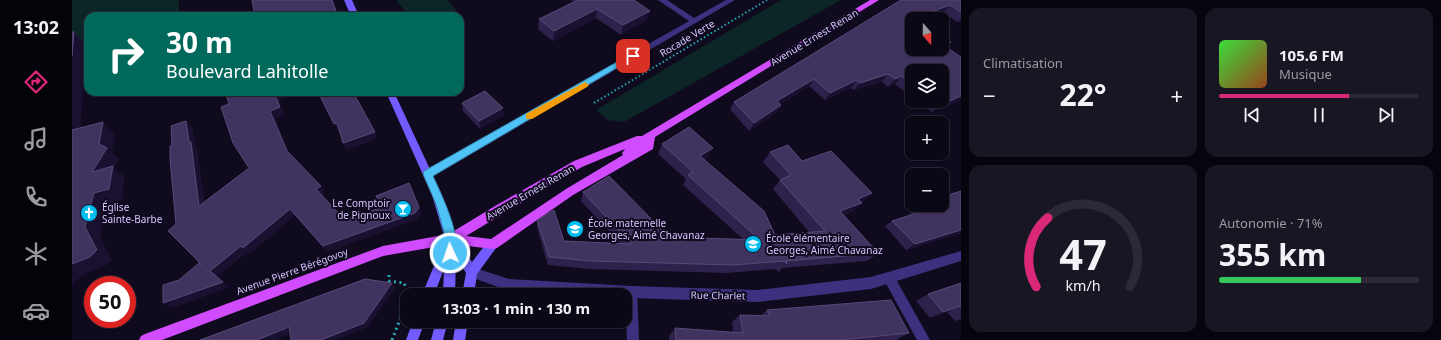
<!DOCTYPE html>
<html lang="fr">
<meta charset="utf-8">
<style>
body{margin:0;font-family:"Noto Sans",sans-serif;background:#191623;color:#f1f3f6;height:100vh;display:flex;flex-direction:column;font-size:15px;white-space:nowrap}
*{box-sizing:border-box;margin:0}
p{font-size:13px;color:#9a9aa1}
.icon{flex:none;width:22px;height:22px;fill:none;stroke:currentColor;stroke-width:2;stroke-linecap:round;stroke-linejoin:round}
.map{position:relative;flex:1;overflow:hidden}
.sheet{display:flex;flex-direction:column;gap:8px;padding:8px;background:#06040c;width:480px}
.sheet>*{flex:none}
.guide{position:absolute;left:12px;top:12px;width:380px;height:84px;border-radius:12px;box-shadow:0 1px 3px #0004,0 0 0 1px #2b2935;background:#00695c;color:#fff;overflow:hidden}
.needle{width:26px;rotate:160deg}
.fabs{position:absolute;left:833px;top:12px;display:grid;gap:8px}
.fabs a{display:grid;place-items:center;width:44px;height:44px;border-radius:8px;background:#0b0816;box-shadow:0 1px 3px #0004,0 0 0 1px #2b2935;font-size:20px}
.speed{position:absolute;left:12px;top:276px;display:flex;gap:8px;font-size:20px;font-weight:700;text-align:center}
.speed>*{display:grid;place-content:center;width:52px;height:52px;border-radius:50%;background:#0b0816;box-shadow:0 1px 3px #0004,0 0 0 1px #2b2935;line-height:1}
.speed .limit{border:6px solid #d22;background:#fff;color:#111}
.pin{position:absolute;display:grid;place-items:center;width:34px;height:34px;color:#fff;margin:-17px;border-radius:8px;box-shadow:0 2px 6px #0006}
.me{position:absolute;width:44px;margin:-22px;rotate:357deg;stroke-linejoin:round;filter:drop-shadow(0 0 3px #0008)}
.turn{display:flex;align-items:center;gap:14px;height:84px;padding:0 16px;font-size:18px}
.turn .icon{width:52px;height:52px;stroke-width:2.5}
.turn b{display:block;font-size:28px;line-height:34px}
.big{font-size:30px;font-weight:700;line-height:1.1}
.sheet .widget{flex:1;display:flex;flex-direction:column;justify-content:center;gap:6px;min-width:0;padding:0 14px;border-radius:12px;background:#191623}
.sheet .dial{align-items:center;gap:0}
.dial svg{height:104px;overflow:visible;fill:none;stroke:#2b2935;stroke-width:7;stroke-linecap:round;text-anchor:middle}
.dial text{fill:#f1f3f6;stroke:none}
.song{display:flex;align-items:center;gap:12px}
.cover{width:48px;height:48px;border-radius:6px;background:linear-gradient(135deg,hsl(120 70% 55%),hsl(20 70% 35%))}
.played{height:4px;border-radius:2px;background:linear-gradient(90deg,#db2777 65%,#2b2935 65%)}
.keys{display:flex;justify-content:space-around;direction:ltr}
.heat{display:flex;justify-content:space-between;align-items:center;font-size:22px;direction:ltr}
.charge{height:6px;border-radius:3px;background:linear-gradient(90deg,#34c759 71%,#2b2935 0)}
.sheet .tiles{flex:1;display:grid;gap:8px;grid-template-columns:repeat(2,1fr)}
.trip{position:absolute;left:328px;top:288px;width:232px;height:40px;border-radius:12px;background:#0b0816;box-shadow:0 1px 3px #0004,0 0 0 1px #2b2935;font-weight:700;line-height:40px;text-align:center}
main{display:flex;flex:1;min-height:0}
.tab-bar{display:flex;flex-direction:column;width:72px;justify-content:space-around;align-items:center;background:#040309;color:#9a9aa1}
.tab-bar .icon{width:28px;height:28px}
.tab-bar .on{color:#db2777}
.tab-bar b{font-size:18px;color:#f1f3f6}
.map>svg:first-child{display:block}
.green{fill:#0c2527}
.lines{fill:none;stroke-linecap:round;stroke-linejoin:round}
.path-far1{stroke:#24adb5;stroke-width:2;stroke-dasharray:1.5 2.5;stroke-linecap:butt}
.path{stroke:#24adb5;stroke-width:3;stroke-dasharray:2 3.5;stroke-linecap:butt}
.lane{fill:#3d317f;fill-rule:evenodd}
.street{fill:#3d317f;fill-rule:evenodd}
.secondary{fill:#735cff;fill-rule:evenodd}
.primary{fill:#d14cff;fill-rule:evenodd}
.wall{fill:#2e214c}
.shaded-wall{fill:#1a1131}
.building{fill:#403360;stroke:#574a79}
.route{fill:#4fc3f7;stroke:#337fa1}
.slow{fill:#f59e0b}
.labels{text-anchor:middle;stroke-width:4;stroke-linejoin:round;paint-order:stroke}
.street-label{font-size:10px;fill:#d3c5ff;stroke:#0f0a1d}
.poi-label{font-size:10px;fill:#d3c5ff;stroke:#0f0a1d;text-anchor:start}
</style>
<main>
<nav class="tab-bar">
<b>13:02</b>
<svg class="icon on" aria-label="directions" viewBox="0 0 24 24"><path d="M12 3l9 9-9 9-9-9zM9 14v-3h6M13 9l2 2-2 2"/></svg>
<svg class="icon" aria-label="music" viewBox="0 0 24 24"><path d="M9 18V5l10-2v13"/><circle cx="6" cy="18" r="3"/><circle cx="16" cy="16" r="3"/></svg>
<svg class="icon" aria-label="phone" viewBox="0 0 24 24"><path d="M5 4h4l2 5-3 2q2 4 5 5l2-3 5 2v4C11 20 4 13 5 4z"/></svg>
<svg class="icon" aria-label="climate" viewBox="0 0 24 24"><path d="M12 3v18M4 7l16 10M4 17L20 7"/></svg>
<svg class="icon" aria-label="car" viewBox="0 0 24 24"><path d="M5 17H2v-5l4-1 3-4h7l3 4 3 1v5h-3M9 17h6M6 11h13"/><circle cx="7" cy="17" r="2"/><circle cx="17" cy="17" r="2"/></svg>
</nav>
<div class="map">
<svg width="889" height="340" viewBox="0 0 889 340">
<rect width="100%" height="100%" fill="#0f0a1d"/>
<!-- green -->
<path class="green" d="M0 0H107V16H16V42L0 46Z
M324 0H375L392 19 388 20V16H337Z
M709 0H769L552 122 536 120 524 110Z"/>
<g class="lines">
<!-- path-far1 -->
<path class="path-far1" d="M522 103 695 0"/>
<!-- path -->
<path class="path" d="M317 275V281L332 283 337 295
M320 340 335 301"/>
<!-- lane -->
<path class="lane" d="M817 273 821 274 858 340H845L811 278 813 274Z
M559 286 563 288 565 292 567 340H555L553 292 555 288Z"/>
<!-- street -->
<path class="street" d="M586 0H595L622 18 654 0H663L360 177H352L351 174 352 171 617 21Z
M889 251V261L799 289 685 302 559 298 553 297V295H513L437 291 396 276 394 272 396 268 400 267 437 279 559 286 685 290 799 277Z"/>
<!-- secondary -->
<path class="secondary" d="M272 0H280L287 16H279Z
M314 92H322L370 195 384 237 400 262 417 240 421 239 425 240 427 244 405 274 402 295H390L394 273 384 257 383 295H371L372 269 362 295H350L373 239 360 195Z
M341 321H353L346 340H334Z
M364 321H376L371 340H359Z
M384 321H396L393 340H381Z"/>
<!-- primary -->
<path class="primary" d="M798 0H807L583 137 581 149 501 195 425 248 421 249 379 244 311 256 90 340H67L69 336 73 334 311 246 377 234 423 206 502 161 565 136H570ZM553 149 550 153 551 155 494 189 419 239 394 236 510 167Z"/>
</g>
<!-- wall -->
<path class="wall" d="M499 0H562L575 20 549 35 524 18 481 41 466 29 467 19 502 2Z
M829 0H889V21L886 22 871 13 855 19H840V49H870V36L879 42 874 47 889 57V100L860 112 845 101H870V71H840V97L823 84 816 87 810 82 782 90 779 88 753 100 737 86 708 104 709 105 705 112 677 131 658 109 662 102Z
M153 92H230L206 100 212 115 203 118 217 154 249 186 253 193 249 195 273 220 347 207 349 213 345 219 255 252 223 215 177 254 175 252 144 277 157 287 99 308 107 280 127 263 104 224 100 145 114 121 120 128 123 147 125 149 132 202 177 168 157 104Z
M390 103 432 115 408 129 391 111Z
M590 144 636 157 633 160 703 235 737 232 701 189 708 180 691 162 698 152 730 161 790 203 780 212 772 215 806 253 795 261 710 268 707 272 703 269 655 273 517 269 476 265 465 228V220L492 241 548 243 509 201 511 192 597 237 671 239 611 185 614 179 586 154Z
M845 206 889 233 834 250 813 226 820 221 840 214 837 212Z
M889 283V319L883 321 875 312 858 318 844 301 856 294Z
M695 310 837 333 824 340H597V336L603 328 661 333 660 322 668 315 688 316Z"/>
<!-- shaded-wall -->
<path class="shaded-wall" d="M878 5 871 13 855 19H842L843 18Z
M525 9 524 18 481 41 482 31Z
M578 11 575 20 549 35 551 25Z
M2 32 13 44 8 143 0 136V56Z
M879 42 872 50 871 45Z
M816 74 810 82 782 90 788 83Z
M830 76 823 84 816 87 823 79Z
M742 79 737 86 700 109 705 101Z
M785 80 779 88 753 100 758 93Z
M205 92H230L206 100 212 115 203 118 219 158 215 151 198 111 202 93Z
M889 96V100L860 112 868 105Z
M709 105 705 112 677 131 682 123Z
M431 108 432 115 408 129 407 121Z
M114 121 120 128 123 147 125 149 134 212 127 206Z
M31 122 43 134 40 153 47 159 42 168 53 177 50 200 36 204 28 237 40 260 33 266 12 274 1 284 0 290V264L13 227 22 193 20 172 27 144Z
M265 123 268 130 265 131 262 124Z
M303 132 305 139 274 150 271 143Z
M641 148 636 157 623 166 628 156Z
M249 186 253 193 248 196 244 189Z
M800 193 790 203 776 208 786 199Z
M790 203 780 212 758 220 768 211Z
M347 207 349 213 345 219 255 252 251 246Z
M218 209 223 215 177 254 171 248Z
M889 230V233L834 250 843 244Z
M169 246 175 252 144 277 138 271Z
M151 282 157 287 99 308 91 303Z
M320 283 323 288 296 327 265 340H249Z
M888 306 875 312 858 318 871 312Z
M217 327 223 332 203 340H185Z"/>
<!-- building -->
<path class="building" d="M180 0H260L266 16H183Z
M506 0H562L578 11 551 25 525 9 482 31 467 19Z
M829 0H889V12L878 5 843 18 844 19H840V49H870V36L879 42 871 45 889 57V96L868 105 862 101H870V71H840V84L830 76 823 79 816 74 788 83 785 80 758 93 742 79 705 101 709 105 682 123 662 102Z
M0 32H2L0 56Z
M413 91 431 108 407 121 390 103Z
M153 92H205L202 93 208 107 198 111 215 151 249 186 244 189 273 220 308 208 304 196 337 183 347 207 343 213 251 246 218 209 171 248 169 246 138 271 151 282 91 303V285L107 280 127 263 130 265 96 231 104 224 98 159V146L100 145 99 126 114 121 117 142H119L127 206 177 168 161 143 149 107 157 104Z
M246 92H281L303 132 271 143 265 123 262 124Z
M31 122 27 144 35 148 20 172 41 166 37 189 22 193 13 227 25 250 18 257 0 264V130Z
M617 127 641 148 628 156 692 211 703 235 753 231 708 180 719 175 698 152 716 145 730 161 759 151 800 193 786 199 790 203 768 211 806 253 714 261 715 264 712 261 662 265 519 261 477 257 465 220 482 210 492 241 559 244 511 192 537 176 597 237 688 240 616 175 621 172 590 144Z
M889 191V230L843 244 820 221 851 211 845 206 846 205H870V197Z
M293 279 320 283 292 323 249 340H219L217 327 185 340H128Z
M889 283V307L888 306 871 312 856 294Z
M819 300 837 333 767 340H604L603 328 671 333 668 315 698 316 695 310Z"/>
<!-- route -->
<path class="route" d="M559 54H561L565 56 361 176C369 194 391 237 382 256H375L374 239 364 204 351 174 352 171Z"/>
<!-- slow -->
<path class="slow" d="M513 82 517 85 515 87 460 119H454V114Z"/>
<!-- icons -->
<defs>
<g id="bar-disc" transform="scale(0.9)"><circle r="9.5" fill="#00bdf0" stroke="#0f0a1d"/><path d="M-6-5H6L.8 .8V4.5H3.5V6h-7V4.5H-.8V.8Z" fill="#fff"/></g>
<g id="church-disc" transform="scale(0.9)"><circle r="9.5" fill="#00bdf0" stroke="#0f0a1d"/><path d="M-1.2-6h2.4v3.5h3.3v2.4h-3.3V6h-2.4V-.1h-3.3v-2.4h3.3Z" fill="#fff"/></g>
<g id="school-disc" transform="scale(0.9)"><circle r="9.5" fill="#00bdf0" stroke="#0f0a1d"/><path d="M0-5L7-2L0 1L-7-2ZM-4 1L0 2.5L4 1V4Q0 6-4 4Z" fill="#fff"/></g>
</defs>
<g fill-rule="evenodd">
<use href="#bar-disc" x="331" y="209"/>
<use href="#church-disc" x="17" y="213"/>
<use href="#school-disc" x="503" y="229"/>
<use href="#school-disc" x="681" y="244"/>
</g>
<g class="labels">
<!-- street labels -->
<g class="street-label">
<text transform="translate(742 37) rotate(-31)" y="4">Avenue Ernest Renan</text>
<text transform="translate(615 38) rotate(-31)" y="4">Rocade Verte</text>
<text transform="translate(458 192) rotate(-30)" y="4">Avenue Ernest Renan</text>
<text transform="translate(220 271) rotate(-20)" y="4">Avenue Pierre Bérégovoy</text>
<text transform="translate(646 295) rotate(1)" y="4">Rue Charlet</text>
</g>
<!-- poi labels -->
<g class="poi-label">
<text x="318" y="207" text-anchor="end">Le Comptoir<tspan x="318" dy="12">de Pignoux</tspan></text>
<text x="30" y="211">Église<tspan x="30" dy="12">Sainte-Barbe</tspan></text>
<text x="516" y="227">École maternelle<tspan x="516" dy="12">Georges, Aimé Chavanaz</tspan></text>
<text x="694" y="242">École élémentaire<tspan x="694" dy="12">Georges, Aimé Chavanaz</tspan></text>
</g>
</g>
</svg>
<div class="fabs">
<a><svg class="needle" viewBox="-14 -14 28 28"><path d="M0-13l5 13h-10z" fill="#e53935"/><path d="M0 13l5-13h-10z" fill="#9a9aa1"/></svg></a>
<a><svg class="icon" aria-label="layers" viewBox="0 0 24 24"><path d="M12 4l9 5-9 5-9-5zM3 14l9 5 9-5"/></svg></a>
<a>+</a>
<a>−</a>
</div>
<div class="speed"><div class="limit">50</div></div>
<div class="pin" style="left:561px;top:56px;background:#d93025"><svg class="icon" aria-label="arrive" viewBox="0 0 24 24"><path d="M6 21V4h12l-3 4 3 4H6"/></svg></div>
<svg class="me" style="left:378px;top:253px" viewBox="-20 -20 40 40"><circle r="17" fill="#4fc3f7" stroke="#fff" stroke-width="3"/><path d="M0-11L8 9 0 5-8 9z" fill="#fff"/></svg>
<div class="trip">13:03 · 1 min · 130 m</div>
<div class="guide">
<div class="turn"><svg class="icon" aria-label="right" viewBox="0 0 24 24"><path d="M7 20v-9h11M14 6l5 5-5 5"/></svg><div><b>30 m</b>Boulevard Lahitolle</div></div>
</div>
</div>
<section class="sheet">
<div class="tiles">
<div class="widget"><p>Climatisation</p>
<div class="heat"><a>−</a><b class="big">22°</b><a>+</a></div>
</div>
<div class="widget">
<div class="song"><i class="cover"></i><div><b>105.6 FM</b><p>Musique</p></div></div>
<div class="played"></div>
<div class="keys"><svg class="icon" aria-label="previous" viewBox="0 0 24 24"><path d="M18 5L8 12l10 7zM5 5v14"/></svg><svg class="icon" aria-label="pause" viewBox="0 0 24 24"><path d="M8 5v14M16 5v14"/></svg><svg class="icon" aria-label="next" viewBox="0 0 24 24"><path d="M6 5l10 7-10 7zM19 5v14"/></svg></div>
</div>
<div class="widget dial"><svg viewBox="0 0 100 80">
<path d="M14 69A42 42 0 1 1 86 69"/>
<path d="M14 69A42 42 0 0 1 23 16" stroke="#db2777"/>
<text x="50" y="56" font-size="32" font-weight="700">47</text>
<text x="50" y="72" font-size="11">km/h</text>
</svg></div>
<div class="widget"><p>Autonomie · 71%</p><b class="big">355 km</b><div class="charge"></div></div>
</div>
</section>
</main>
